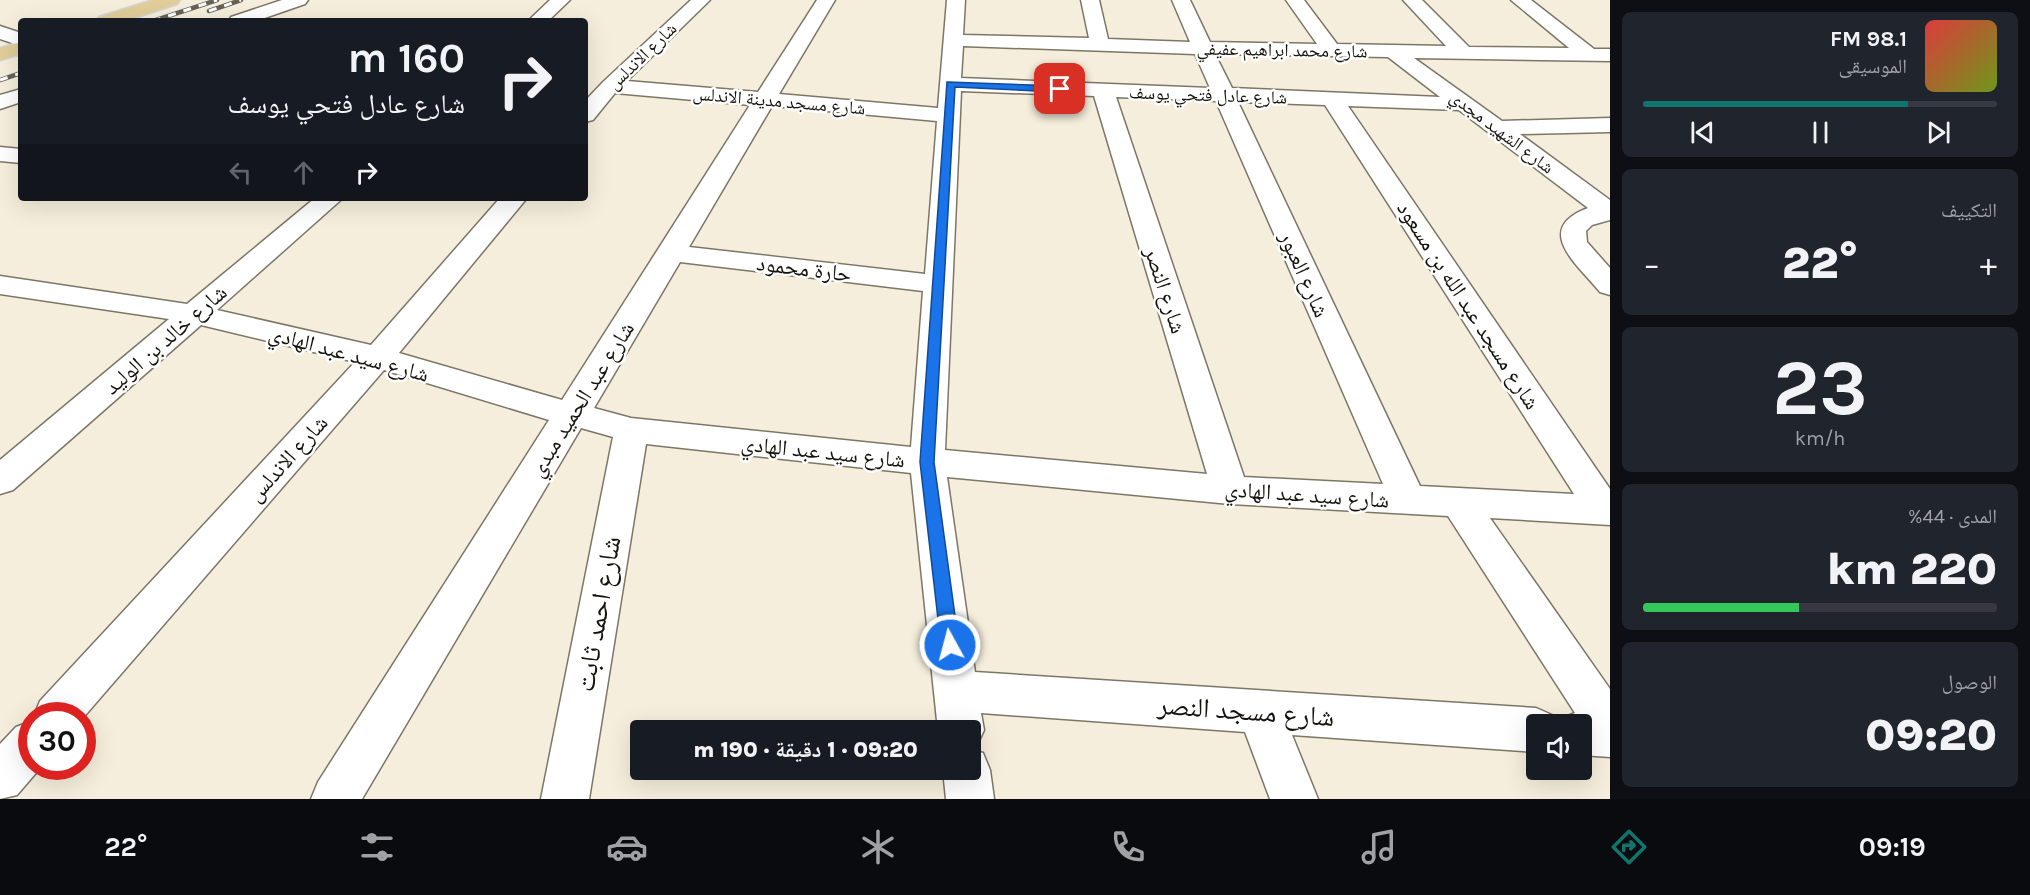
<!DOCTYPE html>
<html lang="ar">
<meta charset="utf-8">
<style>
body{margin:0;font-family:Karla,"Noto Naskh Arabic",sans-serif;background:#20242c;color:#f1f3f6;direction:rtl;height:100vh;display:flex;flex-direction:column;font-size:22px;white-space:nowrap}
*{box-sizing:border-box;margin:0}
p{font-size:20px;color:#9ea1a6}
.icon{flex:none;width:33px;height:33px;fill:none;stroke:currentColor;stroke-width:2;stroke-linecap:round;stroke-linejoin:round}
.map{position:relative;flex:1;overflow:hidden;direction:ltr}
.drawer{display:flex;flex-direction:column;gap:12px;padding:12px;background:#0d0f14;width:420px}
.drawer>*{flex:none}
.guide{position:absolute;left:18px;top:18px;width:570px;height:183px;border-radius:6px;box-shadow:0 6px 24px #0002;direction:rtl;background:#171b24;color:#f1f3f6;overflow:hidden}
.fabs{position:absolute;left:1526px;top:714px;display:grid;gap:12px}
.fabs a{display:grid;place-items:center;width:66px;height:66px;border-radius:6px;background:#171b24;box-shadow:0 6px 24px #0002;font-size:30px}
.speed{position:absolute;left:18px;top:702px;display:flex;gap:12px;font-size:30px;font-weight:700;text-align:center}
.speed>*{display:grid;place-content:center;width:78px;height:78px;border-radius:50%;background:#171b24;box-shadow:0 6px 24px #0002;line-height:1}
.speed .limit{border:9px solid #d22;background:#fff;color:#111}
.pin{position:absolute;display:grid;place-items:center;width:51px;height:51px;color:#fff;margin:-26px;border-radius:12px;box-shadow:0 3px 9px #0006}
.me{position:absolute;width:66px;margin:-33px;rotate:353deg;stroke-linejoin:round;filter:drop-shadow(0 0 4px #0008)}
.turn{display:flex;align-items:center;gap:21px;height:126px;padding:0 24px;font-size:27px}
.turn .icon{width:78px;height:78px;stroke-width:2.5}
.turn b{display:block;font-size:42px;line-height:51px}
.lanes{display:flex;align-items:center;height:57px;padding:0 24px;background:#0003;justify-content:center;gap:30px;direction:ltr}
.lanes .off{opacity:.35}
.big{font-size:45px;font-weight:800;line-height:1.1}
.drawer .tile{flex:1;display:flex;flex-direction:column;justify-content:center;gap:9px;min-width:0;padding:0 21px;border-radius:9px;background:#20242c}
.drawer .dial{align-items:center;gap:0}
.dial b{font-size:78px;line-height:1}
.song{display:flex;align-items:center;gap:18px}
.cover{width:72px;height:72px;border-radius:9px;background:linear-gradient(135deg,hsl(0 70% 55%),hsl(80 70% 35%))}
.played{height:6px;border-radius:3px;background:linear-gradient(90deg,#0f766e 75%,#363941 75%)}
.keys{display:flex;justify-content:space-around;direction:ltr}
.heat{display:flex;justify-content:space-between;align-items:center;font-size:33px;direction:ltr}
.charge{height:9px;border-radius:4px;background:linear-gradient(90deg,#34c759 44%,#363941 0)}
.trip{position:absolute;left:630px;top:720px;width:351px;height:60px;border-radius:6px;background:#171b24;box-shadow:0 6px 24px #0002;font-weight:800;line-height:60px;text-align:center;direction:rtl}
.menu{display:flex;height:96px;justify-content:space-around;align-items:center;background:#090b0e;color:#9ea1a6}
.menu .icon{width:42px;height:42px}
.menu .active{color:#0f766e}
.menu b{font-size:27px;color:#f1f3f6}
main{display:flex;flex:1;min-height:0}
.map>svg:first-child{display:block}
.lines{fill:none;stroke-linecap:round;stroke-linejoin:round}
.minor-casing{stroke:#7d7667;stroke-width:3}
.major-casing{stroke:#d5d5d3;stroke-width:3}
.minor{fill:#fff;fill-rule:evenodd}
.major{fill:#e1cd98;fill-rule:evenodd}
.rail-casing{stroke:#656157;stroke-width:4.5}
.rail{stroke:#fff;stroke-width:3;stroke-dasharray:8;stroke-linecap:butt}
.route{fill:#1a73e8;stroke:#114b97;stroke-width:1.5}
.labels{text-anchor:middle;stroke-width:5;stroke-linejoin:round;paint-order:stroke}
.far-street-label{font-size:18px;fill:#15130d;stroke:#fff}
.street-label{font-size:22px;fill:#15130d;stroke:#fff}
.near-street-label{font-size:27px;fill:#15130d;stroke:#fff}
</style>
<main>
<section class="drawer">
<div class="tile">
<div class="song"><i class="cover"></i><div><b>98.1 FM</b><p>الموسيقى</p></div></div>
<div class="played"></div>
<div class="keys"><svg class="icon" aria-label="previous" viewBox="0 0 24 24"><path d="M18 5L8 12l10 7zM5 5v14"/></svg><svg class="icon" aria-label="pause" viewBox="0 0 24 24"><path d="M8 5v14M16 5v14"/></svg><svg class="icon" aria-label="next" viewBox="0 0 24 24"><path d="M6 5l10 7-10 7zM19 5v14"/></svg></div>
</div>
<div class="tile"><p>التكييف</p>
<div class="heat"><a>−</a><b class="big">22°</b><a>+</a></div>
</div>
<div class="tile dial"><b>23</b><p>km/h</p></div>
<div class="tile"><p>المدى · 44%</p><b class="big">220 km</b><div class="charge"></div></div>
<div class="tile"><p>الوصول</p><b class="big">09:20</b></div>
</section>
<div class="map">
<svg width="1610" height="799" viewBox="0 0 1610 799">
<rect width="100%" height="100%" fill="#f5eedc"/>
<g class="lines">
<!-- minor casing -->
<g class="minor-casing">
<path id="minor" d="M282 0H308L305 4 256 21H229L231 17Z
M550 0H570L548 21H528Z
M691 0H710L627 81 758 92 817 0H835L779 94 938 108 947 0H965L963 35 1089 38 1081 0H1099L1108 39 1190 42 1172 0H1190L1210 42 1317 44 1286 0H1304L1337 44 1446 46 1403 0H1422L1469 47 1569 48 1511 0H1531L1594 49H1610V61L1414 58 1502 121 1610 118V132L1520 134 1610 200V220L1592 225 1586 231 1587 242 1610 268V295L1600 292C1577 264 1532 229 1588 208L1459 110 1348 106 1610 489V525L1490 518 1610 689V757L1581 755V724H1562L1565 717 1575 713 1448 516 1230 504 947 477 975 672 1536 708 1552 715 1556 724H1536V752L1292 735 1318 799H1270L1245 732 981 713 984 730 977 745 970 748V730H938L911 473 646 444 589 799H541L613 437 581 428 362 799H311L318 782 549 420 384 370 82 719V716H34L40 701 355 362 201 325 13 490 0 494V460L169 319 0 294V276L187 304 315 198H343L217 310 371 345 500 198H527L399 353 562 400 750 105 615 93 593 120 585 122V101L603 82ZM963 46 1195 54 1210 88 961 78ZM1215 54 1388 57 1440 97 1232 88ZM961 91 1094 96 1207 474 945 450ZM1116 97 1216 101 1383 484 1244 477ZM1238 102 1325 105 1574 494 1420 486ZM772 106 937 121 925 274 689 247ZM680 262 923 291 911 447 631 418 594 408Z
M0 26 21 33V46L0 39Z
M21 89V102L0 109V95Z
M0 147 21 149V163L0 161Z
M32 721V766H42L17 795 0 799V744L16 727Z
M970 749 983 753 990 770 994 799H946L943 770H970Z"/>
</g>
<!-- major casing -->
<g class="major-casing">
<path id="major" d="M153 0H180L177 4 125 21H97L99 17Z
M21 42V54L0 60V48Z"/>
</g>
<!-- minor -->
<use href="#minor" class="minor"/>
<!-- major -->
<use href="#major" class="major"/>
<!-- rail casing -->
<g class="rail-casing">
<path id="rail" d="M209 11 241 0
M153 21 217 0
M0 80 21 73"/>
</g>
<!-- rail -->
<use href="#rail" class="rail"/>
</g>
<!-- route -->
<path class="route" d="M947 82 1060 86 1064 89 1060 92 955 87 934 462 959 645 956 651 950 653 944 651 941 645 920 462Z"/>
<g class="labels">
<!-- far-street labels -->
<g class="far-street-label">
<text transform="translate(1282 50) rotate(1)" y="6">شارع محمد ابراهيم عفيفي</text>
<text transform="translate(642 56) rotate(-44)" y="6">شارع الاندلس</text>
<text transform="translate(1208 95) rotate(2)" y="6">شارع عادل فتحي يوسف</text>
<text transform="translate(779 101) rotate(5)" y="6">شارع مسجد مدينة الاندلس</text>
<text transform="translate(1502 132) rotate(37)" y="6">شارع الشهيد مجدي</text>
</g>
<!-- street labels -->
<g class="street-label">
<text transform="translate(804 268) rotate(7)" y="8">حارة محمود</text>
<text transform="translate(1305 274) rotate(66)" y="8">شارع العبور</text>
<text transform="translate(1166 290) rotate(72)" y="8">شارع النصر</text>
<text transform="translate(1469 305) rotate(57)" y="8">شارع مسجد عبد الله بن مسعود</text>
<text transform="translate(165 339) rotate(-41)" y="8">شارع خالد بن الوليد</text>
<text transform="translate(349 353) rotate(15)" y="8">شارع سيد عبد الهادي</text>
<text transform="translate(581 399) rotate(-58)" y="8">شارع عبد الحميد مبدي</text>
<text transform="translate(823 451) rotate(6)" y="8">شارع سيد عبد الهادي</text>
<text transform="translate(287 458) rotate(-48)" y="8">شارع الاندلس</text>
<text transform="translate(1307 494) rotate(4)" y="8">شارع سيد عبد الهادي</text>
</g>
<!-- near-street labels -->
<g class="near-street-label">
<text transform="translate(598 614) rotate(-80)" y="9">شارع احمد ثابت</text>
<text transform="translate(1246 711) rotate(4)" y="9">شارع مسجد النصر</text>
</g>
</g>
</svg>
<div class="fabs">
<a><svg class="icon" aria-label="sound" viewBox="0 0 24 24"><path d="M4 9h4l5-4v14l-5-4H4zM17 9q2 3 0 6"/></svg></a>
</div>
<div class="speed"><div class="limit">30</div></div>
<div class="pin" style="left:1060px;top:89px;background:#d93025"><svg class="icon" aria-label="arrive" viewBox="0 0 24 24"><path d="M6 21V4h12l-3 4 3 4H6"/></svg></div>
<svg class="me" style="left:950px;top:645px" viewBox="-20 -20 40 40"><circle r="17" fill="#1a73e8" stroke="#fff" stroke-width="3"/><path d="M0-11L8 9 0 5-8 9z" fill="#fff"/></svg>
<div class="trip">09:20 · 1 دقيقة · 190 m</div>
<div class="guide">
<div class="turn"><svg class="icon" aria-label="right" viewBox="0 0 24 24"><path d="M7 20v-9h11M14 6l5 5-5 5"/></svg><div><b>160 m</b>شارع عادل فتحي يوسف</div></div>
<div class="lanes"><svg class="icon off" aria-label="left" viewBox="0 0 24 24"><path d="M17 20v-9H6M10 6l-5 5 5 5"/></svg><svg class="icon off" aria-label="ahead" viewBox="0 0 24 24"><path d="M12 20V5M6 11l6-6 6 6"/></svg><svg class="icon" aria-label="right" viewBox="0 0 24 24"><path d="M7 20v-9h11M14 6l5 5-5 5"/></svg></div>
</div>
</div>
</main>
<nav class="menu">
<b>09:19</b>
<svg class="icon active" aria-label="directions" viewBox="0 0 24 24"><path d="M12 3l9 9-9 9-9-9zM9 14v-3h6M13 9l2 2-2 2"/></svg>
<svg class="icon" aria-label="music" viewBox="0 0 24 24"><path d="M9 18V5l10-2v13"/><circle cx="6" cy="18" r="3"/><circle cx="16" cy="16" r="3"/></svg>
<svg class="icon" aria-label="phone" viewBox="0 0 24 24"><path d="M5 4h4l2 5-3 2q2 4 5 5l2-3 5 2v4C11 20 4 13 5 4z"/></svg>
<svg class="icon" aria-label="climate" viewBox="0 0 24 24"><path d="M12 3v18M4 7l16 10M4 17L20 7"/></svg>
<svg class="icon" aria-label="car" viewBox="0 0 24 24"><path d="M5 17H2v-5l4-1 3-4h7l3 4 3 1v5h-3M9 17h6M6 11h13"/><circle cx="7" cy="17" r="2"/><circle cx="17" cy="17" r="2"/></svg>
<svg class="icon" aria-label="filters" viewBox="0 0 24 24"><path d="M4 7h16M4 17h16"/><circle cx="9" cy="7" r="2"/><circle cx="15" cy="17" r="2"/></svg>
<b>22°</b>
</nav>
